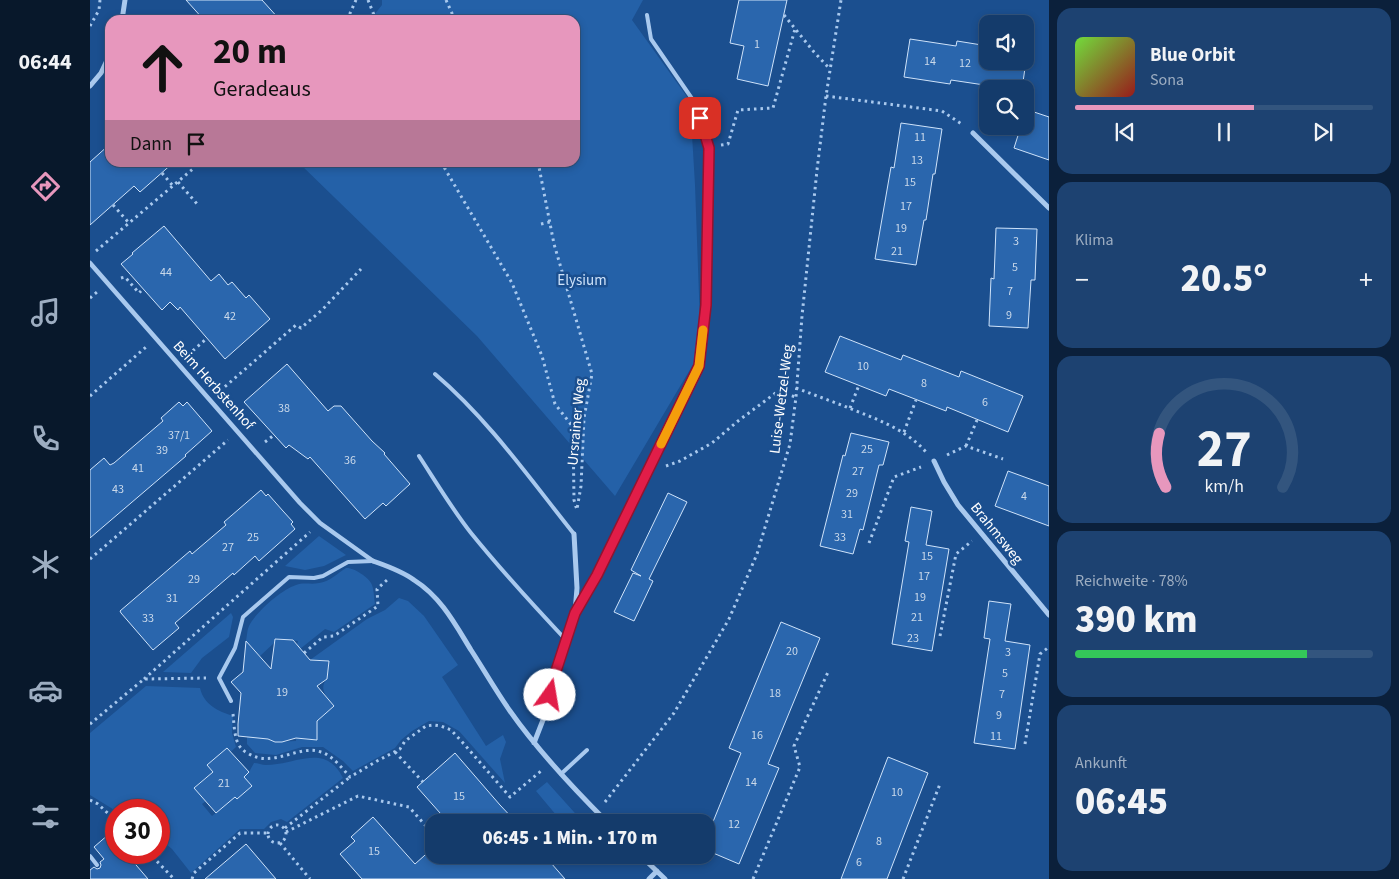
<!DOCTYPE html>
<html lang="de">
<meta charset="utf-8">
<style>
body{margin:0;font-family:"Source Sans 3",sans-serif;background:#1d4271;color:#f1f3f6;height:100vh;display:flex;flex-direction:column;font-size:19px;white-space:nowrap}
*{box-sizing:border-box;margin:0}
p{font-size:16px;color:#9dadc1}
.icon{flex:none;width:28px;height:28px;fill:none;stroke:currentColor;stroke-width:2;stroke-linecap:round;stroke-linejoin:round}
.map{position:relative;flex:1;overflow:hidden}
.panel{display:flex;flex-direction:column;gap:8px;padding:8px;background:#0b203b;width:350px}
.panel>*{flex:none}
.banner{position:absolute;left:15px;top:15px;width:475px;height:152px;border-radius:15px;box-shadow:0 2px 8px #0003,0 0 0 1px #33557e;background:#e797bd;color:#111;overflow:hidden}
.controls{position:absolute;left:889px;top:15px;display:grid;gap:10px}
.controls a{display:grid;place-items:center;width:55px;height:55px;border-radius:10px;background:#143b6b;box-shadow:0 2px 8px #0003,0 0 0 1px #33557e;font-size:25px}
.speed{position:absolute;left:15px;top:799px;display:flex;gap:10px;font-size:25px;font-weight:700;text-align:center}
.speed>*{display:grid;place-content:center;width:65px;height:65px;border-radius:50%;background:#143b6b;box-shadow:0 2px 8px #0003,0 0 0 1px #33557e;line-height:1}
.speed .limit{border:8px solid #d22;background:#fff;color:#111}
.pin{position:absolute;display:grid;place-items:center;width:42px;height:42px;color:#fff;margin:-21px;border-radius:10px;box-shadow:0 2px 8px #0006}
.me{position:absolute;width:55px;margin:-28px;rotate:13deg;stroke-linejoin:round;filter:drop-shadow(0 0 4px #0008)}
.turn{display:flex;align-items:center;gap:18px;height:105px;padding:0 25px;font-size:22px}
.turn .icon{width:65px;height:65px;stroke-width:2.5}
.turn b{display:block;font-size:35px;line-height:42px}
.then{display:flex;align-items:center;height:48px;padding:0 25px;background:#0003;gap:10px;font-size:19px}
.big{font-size:38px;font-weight:800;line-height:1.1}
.panel .widget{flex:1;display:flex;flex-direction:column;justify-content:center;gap:8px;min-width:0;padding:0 18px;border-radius:15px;background:#1d4271}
.panel .dial{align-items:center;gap:0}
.dial svg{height:130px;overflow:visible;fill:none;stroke:#33557e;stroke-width:7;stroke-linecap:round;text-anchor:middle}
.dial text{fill:#f1f3f6;stroke:none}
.song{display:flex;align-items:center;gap:15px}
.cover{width:60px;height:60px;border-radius:8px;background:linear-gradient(135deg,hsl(100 70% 55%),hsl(0 70% 35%))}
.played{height:5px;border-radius:2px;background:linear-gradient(90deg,#e797bd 60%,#33557e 60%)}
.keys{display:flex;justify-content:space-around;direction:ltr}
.heat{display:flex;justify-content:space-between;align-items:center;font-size:28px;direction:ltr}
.charge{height:8px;border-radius:4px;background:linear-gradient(90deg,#34c759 78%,#33557e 0)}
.trip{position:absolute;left:335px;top:814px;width:290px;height:50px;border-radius:15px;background:#143b6b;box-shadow:0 2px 8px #0003,0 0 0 1px #33557e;font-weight:800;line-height:50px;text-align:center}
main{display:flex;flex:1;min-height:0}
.dock{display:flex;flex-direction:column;width:90px;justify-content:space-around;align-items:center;background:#08182b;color:#9dadc1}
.dock .icon{width:35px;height:35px}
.dock .active{color:#e797bd}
.dock b{font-size:22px;color:#f1f3f6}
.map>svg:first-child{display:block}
.green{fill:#2461a8}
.building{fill:#2a66ad;stroke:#cfe3fa}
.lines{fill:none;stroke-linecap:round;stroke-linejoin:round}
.path{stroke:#a9c9ee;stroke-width:3;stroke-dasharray:2.5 4;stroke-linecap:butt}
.service{stroke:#a9c9ee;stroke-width:4}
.pedestrian{stroke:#a9c9ee;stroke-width:4.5}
.minor{stroke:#a9c9ee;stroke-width:5}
.route-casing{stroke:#92132f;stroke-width:12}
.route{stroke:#e11d48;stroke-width:9}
.slow{stroke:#f59e0b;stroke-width:9}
.labels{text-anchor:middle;stroke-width:5;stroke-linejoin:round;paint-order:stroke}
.number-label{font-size:12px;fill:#cad9ea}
.park-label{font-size:15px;fill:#cfe3fa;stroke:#1b4f8f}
.street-label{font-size:15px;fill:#fff;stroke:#1b4f8f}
</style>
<main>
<nav class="dock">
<b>06:44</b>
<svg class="icon active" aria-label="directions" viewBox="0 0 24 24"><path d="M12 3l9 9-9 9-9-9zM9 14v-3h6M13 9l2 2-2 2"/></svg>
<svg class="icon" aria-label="music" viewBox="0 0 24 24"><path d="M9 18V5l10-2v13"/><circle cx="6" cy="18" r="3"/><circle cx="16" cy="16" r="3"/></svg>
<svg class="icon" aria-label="phone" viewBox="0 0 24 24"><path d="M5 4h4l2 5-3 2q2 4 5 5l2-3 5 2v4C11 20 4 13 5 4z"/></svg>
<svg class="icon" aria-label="climate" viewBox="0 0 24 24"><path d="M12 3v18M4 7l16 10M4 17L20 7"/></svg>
<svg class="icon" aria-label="car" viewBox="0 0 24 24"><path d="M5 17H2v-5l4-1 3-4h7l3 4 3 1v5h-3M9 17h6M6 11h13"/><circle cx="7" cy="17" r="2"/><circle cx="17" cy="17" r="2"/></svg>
<svg class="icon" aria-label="filters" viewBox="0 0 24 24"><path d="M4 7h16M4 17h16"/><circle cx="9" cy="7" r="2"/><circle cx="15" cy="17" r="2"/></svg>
</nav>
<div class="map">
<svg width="959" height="879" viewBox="0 0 959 879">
<rect width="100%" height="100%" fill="#1b4f8f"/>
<!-- green -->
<path class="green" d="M292 0H553L542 20 600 101 605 185 611 351 525 496 387 336 209 163 485 162V20H280L292 5Z
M229 536 256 555 234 566 215 570 195 566Z
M256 568C263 567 278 577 281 583 284 588 284 598 285 604L244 632 235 629 210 649 207 645 208 641 185 639 184 643 170 656 156 641C157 636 157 630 159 626 166 612 191 590 206 585 214 582 221 585 229 583 239 582 248 573 256 568Z
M309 598 318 601 334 616 368 665 352 677 396 746 413 735 416 742 410 759 415 783 369 731 353 722 339 721 322 731 311 740 305 748 263 771 253 761 233 747H212L186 755 165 753 157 744V734L178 739 185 742 206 741V738L244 706C237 697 228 689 237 679L239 662 220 660 277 619 295 610Z
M141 613 143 617 139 637 112 658 101 673 73 672Z
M56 686 110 688C114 705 128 711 143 716L142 733 146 747 133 759 125 774 115 778 105 787 116 801 112 804 122 816 145 797 147 799 161 786 154 777 159 772 164 763C168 763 172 765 176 765 206 765 235 742 253 778L197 822 191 819 181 822 174 829H150L101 873 82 849 69 838V810L26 811 0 795V733Z
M457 782 493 822H472L446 791Z"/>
<!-- building -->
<path class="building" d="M96 0H172L190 20H114Z
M649 0H697L678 86 647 79 654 46 640 43Z
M820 39 866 46 867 41 898 46V61H936L932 89H921L861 80 860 84 814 77Z
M937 112H944L959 117V160L924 148 931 126H935V116Z
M811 123 852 129 845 174H843L836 220H834L826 265 785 259 801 167 804 168Z
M20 144V162H84L50 192 44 186 0 225V162Z
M74 226 121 281 129 274 138 285 142 282 156 298 159 295 180 319 135 359 90 307 88 310 80 302 72 310 31 264 43 254 42 253Z
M906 228 947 229 945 280H941L938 328 899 326 901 278 904 279Z
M750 336 811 360 813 355 869 377 871 371 933 396 918 432 857 407 856 411 799 389 796 396 735 372Z
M197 364 238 411 244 406H251L282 441 295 453 294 454 320 484 296 506 293 503 275 519 220 457 218 459 199 445 196 448 154 402Z
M89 402 93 406 97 402 122 431 95 455 96 456 0 538V470L14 458 20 465 24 463 73 421 71 418Z
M761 433 799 442 793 465H789L773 530 770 529 763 554 730 546 753 455 755 456Z
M918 471 959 486V526L905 506Z
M171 490 176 496 178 494 193 511 203 522 201 524 205 529 169 561 165 556 144 575 143 573 85 623 89 628 63 650 31 613 30 611 100 551 102 554 136 525 134 522Z
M578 493 597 502 559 579 563 581 544 621 524 612 543 573 551 576 541 570Z
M821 507 842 511 836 545 859 549 842 651 802 644 819 542 815 541Z
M899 601 921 604 915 641 940 645 925 749 884 743 900 639 894 638Z
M691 622 730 638 678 764 689 768 649 864 616 850V839L651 753 639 748Z
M185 639 203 640 220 660 239 661 237 679 227 686 244 706 227 721V740L206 738 192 742H185L178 739 148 736V724L151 693 141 682 153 672 156 641 181 669Z
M137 748 159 772 154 777 162 786 147 799 145 797 126 813 104 788 123 772 117 765Z
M365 753 410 805 426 822H358L327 787Z
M798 757 838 773 817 827 797 879H751Z
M283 817 325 864 344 847V855H454L475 879H272L250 854 265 841 261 837Z
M19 834 26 842V852H35L58 879H0V870L4 867 7 869 10 868 11 865 10 862 14 859 4 847Z
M156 844 186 879H115Z"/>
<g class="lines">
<!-- path -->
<path class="path" d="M278 0 286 20
M356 0 365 20
M694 15 724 52 739 68
M257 20 266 0
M0 26 9 10 10 0
M736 96 852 111 873 125
M631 145 638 144 648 110 683 108 705 29
M146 162 150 167
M351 162 422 283 452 356 465 404 483 427 484 500 487 510
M448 162 464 244 502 374 494 418 491 486 487 509
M72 173 83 186
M88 182 108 205
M23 205 39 223
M451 224 460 222
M6 251 111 162
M31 278 35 277 49 293 51 291
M0 298 7 292
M98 355 115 340
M706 388C722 394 738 400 754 406 783 418 815 428 836 452
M130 391 206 325 211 328 232 310 271 269
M0 396 56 347
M760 408 769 385
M814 432 826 400
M175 442 184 435
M876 446 887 420
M857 455 876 446 913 459
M576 466 590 461 622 443 648 421 687 392 706 397
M779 543 804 477 831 467
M0 559 138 440
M850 636 866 554 882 541
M214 653 233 637 244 636 288 606 287 589 297 580
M54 679 220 532
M143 714C144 723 144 732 147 741 149 747 153 751 159 754 184 768 209 744 231 752 242 755 252 768 260 777L287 761 310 749 315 741 336 726 344 725 351 726 361 730 374 744 420 797 451 771
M0 724 54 679 116 678
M935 744 950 654 959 647
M305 752 333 782
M0 800 8 804 26 821
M515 802 584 713 639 619 667 554 700 444 706 397 712 316 727 170 736 96 751 0
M178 834a9 9 0 1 1 18 0a9 9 0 1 1-18 0Z
M195 828 260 777
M196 832 268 796 319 807 344 835
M190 843 220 879
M58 852 84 879
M102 879 104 873 150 833H177
M663 879 710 767 704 746 739 670
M813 879 850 784"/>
<!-- service -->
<path class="service" d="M345 374C399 420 440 479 484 534
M329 456C346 482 362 509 381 533 411 570 443 605 476 640
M486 611 507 575 609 366 616 305 619 147 605 103 561 39 557 15
M141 701 129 678 145 648 153 617 199 577 224 578 233 576 258 562 283 561
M471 774 497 750
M0 856 7 865"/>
<!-- pedestrian -->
<path class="pedestrian" d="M0 263 210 503 230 523 283 561"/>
<!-- minor -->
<path class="minor" d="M32 20 35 0
M0 86 11 73 20 54
M883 133 959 208
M844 461 854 482 868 505 959 615
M283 561C297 566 312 571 324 580 351 597 365 624 381 650 394 670 406 691 420 711 448 751 482 787 517 822
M444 743 453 720 466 671 485 613 487 588 484 534
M550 855 575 879
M559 879 567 871"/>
</g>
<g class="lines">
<!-- route casing -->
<g class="route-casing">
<path id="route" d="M460 695 466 671 485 613 507 575 609 366 616 305 619 148 610 118"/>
</g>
<!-- route -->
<use href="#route" class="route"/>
<!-- slow -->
<path class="slow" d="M571 444 609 366 613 330"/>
</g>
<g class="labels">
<!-- number labels -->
<g class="number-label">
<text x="667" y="48">1</text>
<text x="840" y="65">14</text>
<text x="875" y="67">12</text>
<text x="830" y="141">11</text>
<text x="827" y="164">13</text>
<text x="820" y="186">15</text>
<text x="816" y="210">17</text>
<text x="811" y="232">19</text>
<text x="926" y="245">3</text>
<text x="807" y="255">21</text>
<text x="925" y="271">5</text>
<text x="76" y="276">44</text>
<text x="920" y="295">7</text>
<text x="919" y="319">9</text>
<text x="140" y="320">42</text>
<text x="773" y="370">10</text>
<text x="834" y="387">8</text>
<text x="895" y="406">6</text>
<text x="194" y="412">38</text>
<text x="89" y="439">37/1</text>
<text x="777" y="453">25</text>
<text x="72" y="454">39</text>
<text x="260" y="464">36</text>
<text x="48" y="472">41</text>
<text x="768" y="475">27</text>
<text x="28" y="493">43</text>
<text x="762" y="497">29</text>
<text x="934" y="500">4</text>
<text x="757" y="518">31</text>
<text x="163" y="541">25</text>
<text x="750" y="541">33</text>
<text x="138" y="551">27</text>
<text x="837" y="560">15</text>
<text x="834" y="580">17</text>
<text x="104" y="583">29</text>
<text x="830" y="601">19</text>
<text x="82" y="602">31</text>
<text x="827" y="621">21</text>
<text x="58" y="622">33</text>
<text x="823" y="642">23</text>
<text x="702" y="655">20</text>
<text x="918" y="656">3</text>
<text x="915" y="677">5</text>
<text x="192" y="696">19</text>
<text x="685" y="697">18</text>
<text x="912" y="698">7</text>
<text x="909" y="719">9</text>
<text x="667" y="739">16</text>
<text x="906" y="740">11</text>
<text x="661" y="786">14</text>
<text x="134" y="787">21</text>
<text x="807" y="796">10</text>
<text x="369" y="800">15</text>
<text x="644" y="828">12</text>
<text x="789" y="845">8</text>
<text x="284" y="855">15</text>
<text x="769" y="866">6</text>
</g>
<!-- park labels -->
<g class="park-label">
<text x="492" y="285">Elysium</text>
</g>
<!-- street labels -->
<g class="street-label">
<text transform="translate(124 385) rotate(48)" y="5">Beim Herbstenhof</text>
<text transform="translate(691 399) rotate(-83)" y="5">Luise-Wetzel-Weg</text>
<text transform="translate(486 422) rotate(-85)" y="5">Ursrainer Weg</text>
<text transform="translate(907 533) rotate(51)" y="5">Brahmsweg</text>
</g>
</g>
</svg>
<div class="controls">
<a><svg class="icon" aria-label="sound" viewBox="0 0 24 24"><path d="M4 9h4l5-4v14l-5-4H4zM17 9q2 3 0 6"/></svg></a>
<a><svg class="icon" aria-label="search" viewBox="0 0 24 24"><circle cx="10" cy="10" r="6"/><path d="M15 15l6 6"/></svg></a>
</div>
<div class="speed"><div class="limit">30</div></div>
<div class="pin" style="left:610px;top:118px;background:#d93025"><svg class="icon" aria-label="arrive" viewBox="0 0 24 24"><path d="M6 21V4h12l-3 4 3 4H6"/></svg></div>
<svg class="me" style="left:460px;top:695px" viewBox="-20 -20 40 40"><circle r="19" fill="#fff"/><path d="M0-13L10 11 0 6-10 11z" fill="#e11d48"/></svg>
<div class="trip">06:45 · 1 Min. · 170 m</div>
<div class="banner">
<div class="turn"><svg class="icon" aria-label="ahead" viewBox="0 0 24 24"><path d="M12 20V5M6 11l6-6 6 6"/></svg><div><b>20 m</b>Geradeaus</div></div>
<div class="then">Dann<svg class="icon" aria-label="arrive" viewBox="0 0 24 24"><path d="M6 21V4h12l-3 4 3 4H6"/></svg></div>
</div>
</div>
<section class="panel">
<div class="widget">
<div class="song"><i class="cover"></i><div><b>Blue Orbit</b><p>Sona</p></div></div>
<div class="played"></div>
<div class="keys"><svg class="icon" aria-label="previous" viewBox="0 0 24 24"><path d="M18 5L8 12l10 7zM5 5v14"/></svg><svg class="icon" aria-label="pause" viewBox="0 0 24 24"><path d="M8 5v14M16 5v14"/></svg><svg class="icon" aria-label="next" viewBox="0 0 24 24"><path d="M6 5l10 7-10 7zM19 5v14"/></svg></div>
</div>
<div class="widget"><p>Klima</p>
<div class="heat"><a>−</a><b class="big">20.5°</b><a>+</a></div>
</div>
<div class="widget dial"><svg viewBox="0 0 100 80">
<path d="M14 69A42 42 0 1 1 86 69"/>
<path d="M14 69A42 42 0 0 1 10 36" stroke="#e797bd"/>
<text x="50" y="56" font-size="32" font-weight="700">27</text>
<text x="50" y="72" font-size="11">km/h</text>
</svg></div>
<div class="widget"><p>Reichweite · 78%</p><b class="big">390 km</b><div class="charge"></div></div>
<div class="widget"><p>Ankunft</p><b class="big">06:45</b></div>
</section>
</main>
